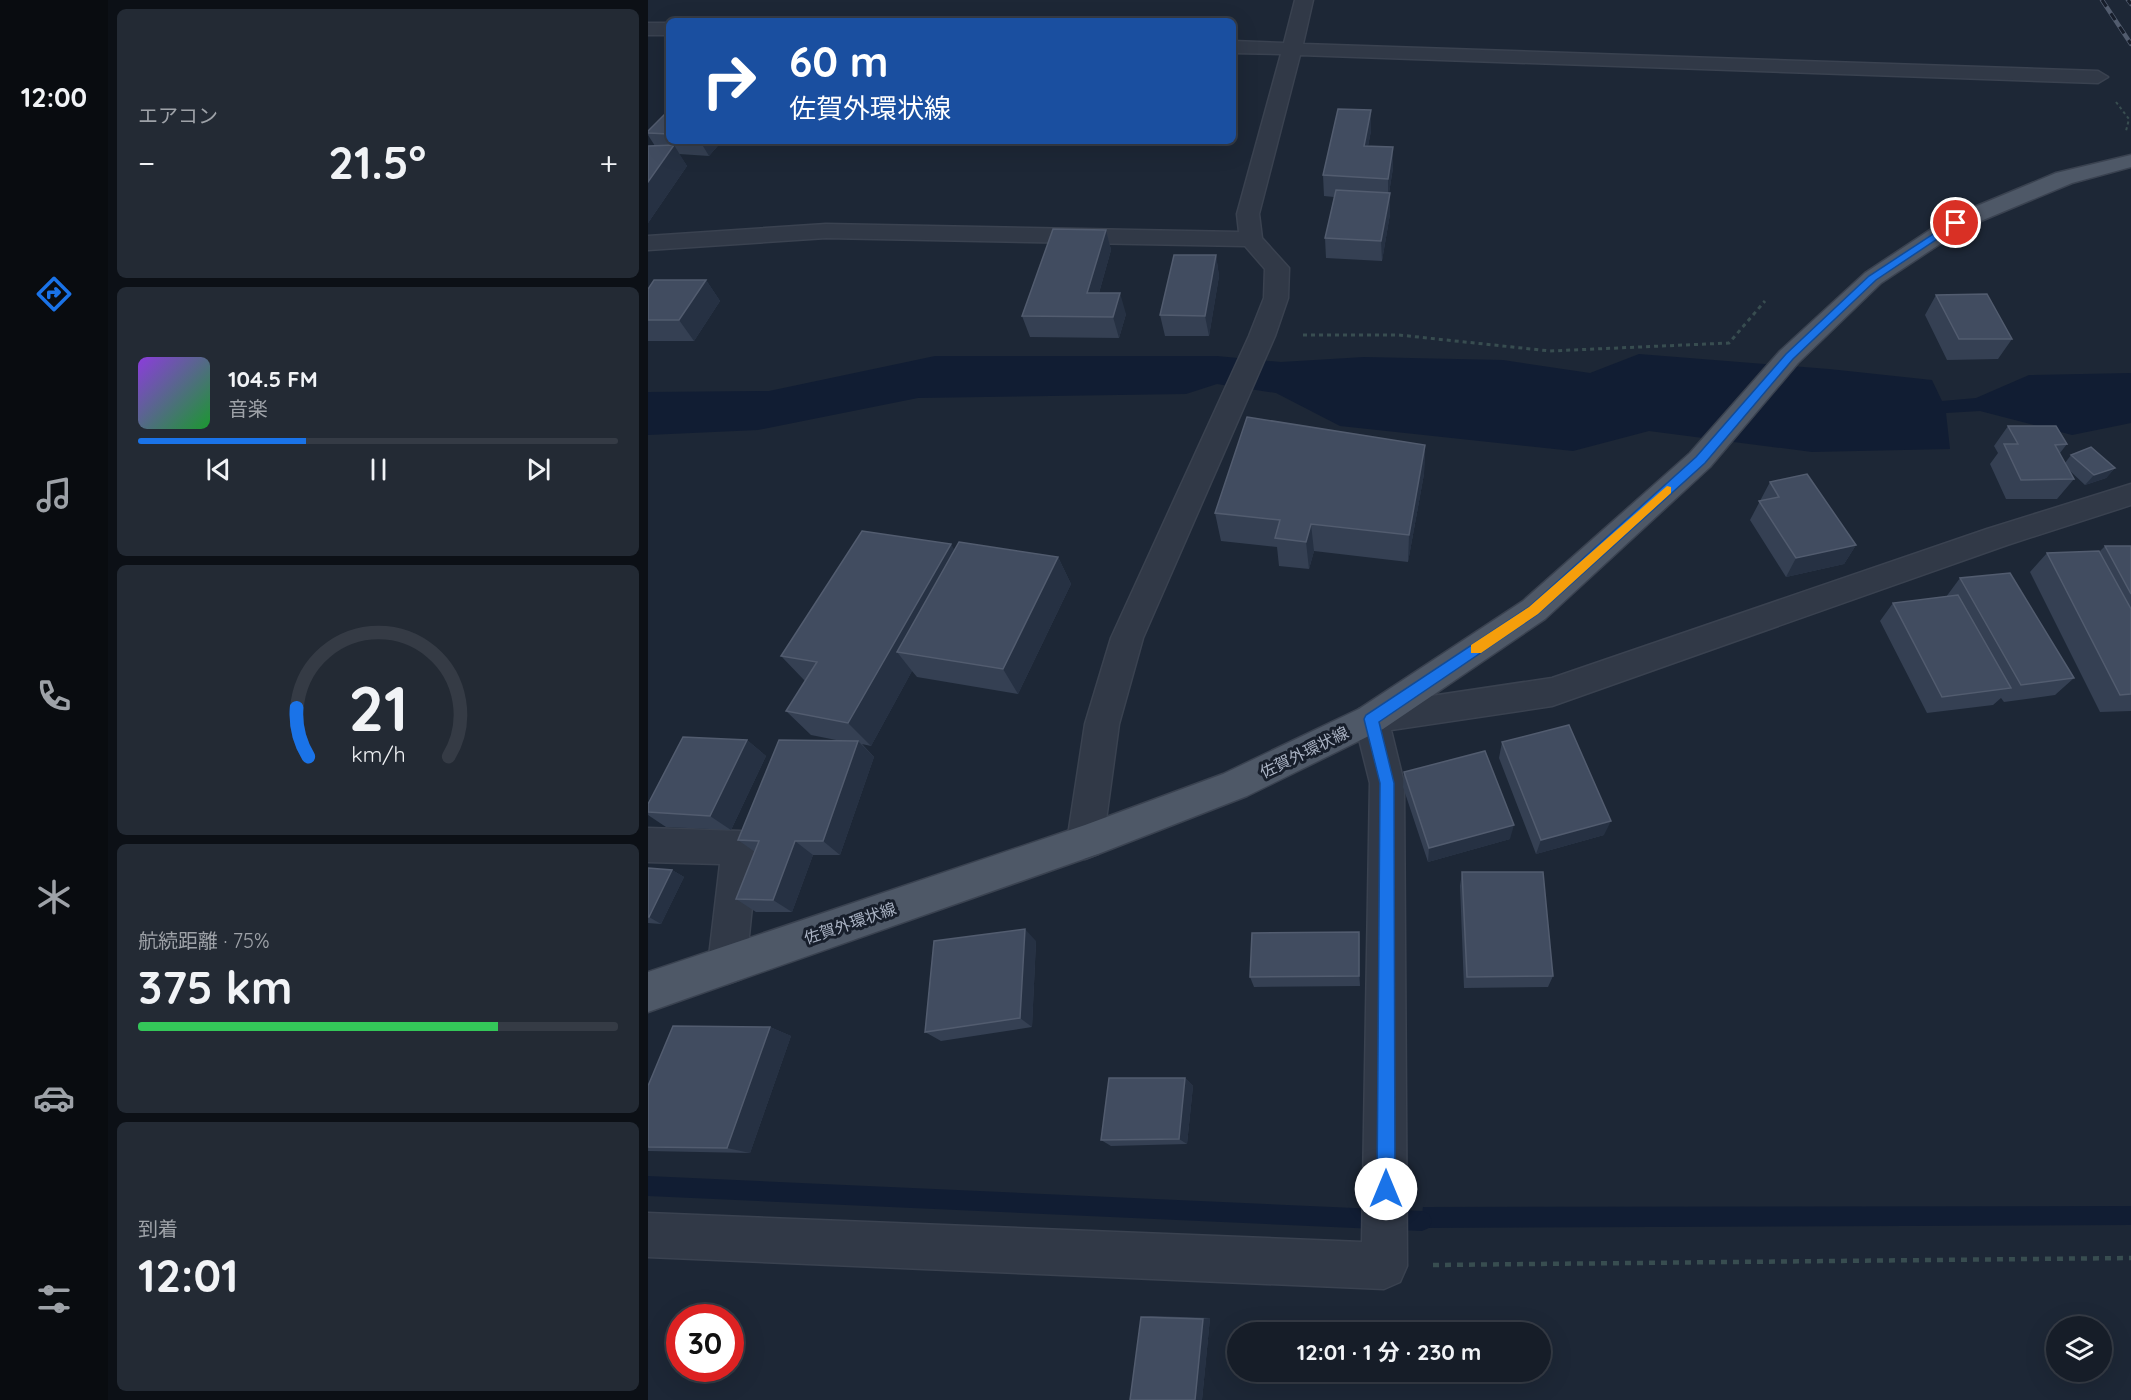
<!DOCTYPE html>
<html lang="ja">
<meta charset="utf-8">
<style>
body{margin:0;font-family:Quicksand,"Noto Sans JP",sans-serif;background:#232a34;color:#f1f3f6;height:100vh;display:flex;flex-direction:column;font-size:22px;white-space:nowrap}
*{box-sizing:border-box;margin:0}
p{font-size:20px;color:#9ea2a8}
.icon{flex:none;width:33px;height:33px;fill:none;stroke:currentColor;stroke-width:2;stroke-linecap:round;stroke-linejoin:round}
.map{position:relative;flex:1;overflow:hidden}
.drawer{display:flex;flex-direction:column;gap:9px;padding:9px;background:#0c1016;width:540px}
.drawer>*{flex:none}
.guide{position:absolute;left:18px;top:18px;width:570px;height:126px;border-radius:9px;box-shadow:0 6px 24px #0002,0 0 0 2px #353b45;background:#1a4fa0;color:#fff;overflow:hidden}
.tools{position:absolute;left:1398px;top:1316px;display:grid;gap:12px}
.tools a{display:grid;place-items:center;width:66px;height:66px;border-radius:50%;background:#161d28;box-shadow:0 6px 24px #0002,0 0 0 2px #353b45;font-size:30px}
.speed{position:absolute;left:18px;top:1304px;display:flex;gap:12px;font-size:30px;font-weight:700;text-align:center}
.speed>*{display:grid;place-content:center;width:78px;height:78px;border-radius:50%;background:#161d28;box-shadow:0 6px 24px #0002,0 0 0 2px #353b45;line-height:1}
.speed .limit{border:9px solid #d22;background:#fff;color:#111}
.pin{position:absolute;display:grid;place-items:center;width:51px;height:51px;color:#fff;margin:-26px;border:3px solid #fff;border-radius:50%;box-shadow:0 2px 6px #0007}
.me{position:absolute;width:66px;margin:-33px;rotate:0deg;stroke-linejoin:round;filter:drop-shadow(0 0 4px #0008)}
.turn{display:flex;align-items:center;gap:21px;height:126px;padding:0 24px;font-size:27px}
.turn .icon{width:78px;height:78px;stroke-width:2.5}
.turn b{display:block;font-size:42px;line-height:51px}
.big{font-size:45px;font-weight:700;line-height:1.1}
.drawer .tile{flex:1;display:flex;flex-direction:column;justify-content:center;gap:9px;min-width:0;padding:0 21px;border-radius:9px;background:#232a34}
.drawer .dial{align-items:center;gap:0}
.dial svg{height:156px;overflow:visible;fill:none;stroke:#353b45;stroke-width:7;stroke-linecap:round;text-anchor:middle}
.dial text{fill:#f1f3f6;stroke:none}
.song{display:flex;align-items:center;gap:18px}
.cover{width:72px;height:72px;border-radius:9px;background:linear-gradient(135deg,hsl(270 70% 55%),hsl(130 70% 35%))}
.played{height:6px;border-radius:3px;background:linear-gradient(90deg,#1a73e8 35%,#353b45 35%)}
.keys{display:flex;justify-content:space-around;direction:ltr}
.heat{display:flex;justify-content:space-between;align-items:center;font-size:33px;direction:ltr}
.charge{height:9px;border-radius:4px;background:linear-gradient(90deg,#34c759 75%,#353b45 0)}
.trip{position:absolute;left:579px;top:1322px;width:324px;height:60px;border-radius:30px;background:#161d28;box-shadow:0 6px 24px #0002,0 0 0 2px #353b45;font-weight:700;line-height:60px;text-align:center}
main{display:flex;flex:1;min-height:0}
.tabs{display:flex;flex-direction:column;width:108px;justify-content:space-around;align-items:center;background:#090c10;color:#9ea2a8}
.tabs .icon{width:42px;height:42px}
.tabs .on{color:#1a73e8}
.tabs b{font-size:27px;color:#f1f3f6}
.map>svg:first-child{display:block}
.water{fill:#111d33}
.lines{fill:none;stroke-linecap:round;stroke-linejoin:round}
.stream{fill:#111d33;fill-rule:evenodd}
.street-casing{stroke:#3a4250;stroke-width:3}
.primary-casing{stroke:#3a4250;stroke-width:3}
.path-far2{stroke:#384d50;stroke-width:2;stroke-dasharray:3 3;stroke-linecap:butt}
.path-far1{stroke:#384d50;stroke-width:3;stroke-dasharray:4 4;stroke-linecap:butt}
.path{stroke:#384d50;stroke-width:4.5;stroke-dasharray:6 6;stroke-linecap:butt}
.street{fill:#313947;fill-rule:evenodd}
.primary{fill:#4e5867;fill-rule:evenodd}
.rail-casing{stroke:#525c6e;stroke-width:4.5}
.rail{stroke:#171e2b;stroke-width:3;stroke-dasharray:8;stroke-linecap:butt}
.wall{fill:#354053}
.shaded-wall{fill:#263143}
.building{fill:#414c60;stroke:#525c6f;stroke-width:1.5}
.route{fill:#1a73e8;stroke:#114b97;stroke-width:1.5}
.slow{fill:#f59e0b}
.labels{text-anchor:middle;stroke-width:6;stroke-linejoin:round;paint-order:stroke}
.street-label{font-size:16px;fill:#aab3c4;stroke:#171e2b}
</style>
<main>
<nav class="tabs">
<b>12:00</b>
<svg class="icon on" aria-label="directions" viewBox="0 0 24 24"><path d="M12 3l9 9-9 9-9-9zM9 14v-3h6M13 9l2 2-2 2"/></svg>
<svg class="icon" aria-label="music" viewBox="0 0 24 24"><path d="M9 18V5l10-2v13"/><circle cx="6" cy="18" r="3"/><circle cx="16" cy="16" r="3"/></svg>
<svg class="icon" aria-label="phone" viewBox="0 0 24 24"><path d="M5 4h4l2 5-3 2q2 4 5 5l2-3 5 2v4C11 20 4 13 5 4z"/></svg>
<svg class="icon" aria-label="climate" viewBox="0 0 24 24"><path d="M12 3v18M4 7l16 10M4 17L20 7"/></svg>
<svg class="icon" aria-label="car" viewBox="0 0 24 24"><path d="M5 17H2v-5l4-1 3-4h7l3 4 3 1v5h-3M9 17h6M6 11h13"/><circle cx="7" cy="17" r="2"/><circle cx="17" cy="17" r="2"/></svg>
<svg class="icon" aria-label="filters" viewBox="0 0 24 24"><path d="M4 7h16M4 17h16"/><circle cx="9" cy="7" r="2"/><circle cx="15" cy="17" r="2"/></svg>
</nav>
<section class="drawer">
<div class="tile"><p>エアコン</p>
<div class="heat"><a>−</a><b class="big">21.5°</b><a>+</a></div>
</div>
<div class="tile">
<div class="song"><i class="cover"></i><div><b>104.5 FM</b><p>音楽</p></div></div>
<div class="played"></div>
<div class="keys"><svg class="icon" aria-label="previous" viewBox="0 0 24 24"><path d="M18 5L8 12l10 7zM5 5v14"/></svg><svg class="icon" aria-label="pause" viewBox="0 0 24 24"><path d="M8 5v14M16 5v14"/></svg><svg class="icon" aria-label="next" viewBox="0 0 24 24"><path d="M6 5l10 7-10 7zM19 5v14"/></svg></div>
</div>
<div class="tile dial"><svg viewBox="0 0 100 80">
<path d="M14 69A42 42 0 1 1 86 69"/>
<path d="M14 69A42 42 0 0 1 8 44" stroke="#1a73e8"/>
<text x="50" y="56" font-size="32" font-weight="700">21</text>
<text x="50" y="72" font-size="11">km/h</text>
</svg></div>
<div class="tile"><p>航続距離 · 75%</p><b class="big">375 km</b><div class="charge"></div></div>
<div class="tile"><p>到着</p><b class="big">12:01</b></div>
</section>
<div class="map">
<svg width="1483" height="1400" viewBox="0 0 1483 1400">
<rect width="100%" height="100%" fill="#1d2736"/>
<!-- water -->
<path class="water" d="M991 354 1181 369 1284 380 1294 401 1328 398 1381 375 1483 373V423L1424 435 1332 411 1298 413 1302 449 1164 452 1001 431 925 451 692 426 628 393 569 384 538 394 270 398 110 430 0 435V392L121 391 287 356H569L633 362 716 357 855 360 942 373Z
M1483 1206V1225L772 1228 775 1207Z"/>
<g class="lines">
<!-- stream -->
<path class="stream" d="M0 1176 774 1211 781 1214 784 1221 781 1228 774 1231 0 1196Z"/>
<!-- street casing -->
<g class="street-casing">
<path id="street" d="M647 0H665L655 44 1450 71 1460 77 1450 83 652 55 611 214 614 238 641 268 640 298 627 336 495 638 471 724 455 842 450 854 437 859 424 854 419 842 437 724 463 638 601 336 616 298 617 269 597 246 178 238 0 250V236L178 224 591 232 589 214 633 54 585 53V41L636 43Z
M0 23H21V35H0Z
M1483 484V505L1359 545 904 706 743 730 756 783 759 1266 752 1282 736 1289 0 1257V1213L714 1242 722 783 706 719 711 709 723 705 904 678 1339 529Z
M0 828 92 831 105 836 110 848 98 965 93 979 79 984 65 979 60 965 72 864 0 862Z"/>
</g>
<!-- primary casing -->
<g class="primary-casing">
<path id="primary" d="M1483 155V167L1424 183 1316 228 1233 283 1150 363 1062 467 897 619 735 729 599 796 450 854 0 1012V972L437 825 575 774 711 709 875 601 1042 453 1132 351 1217 273 1300 218 1408 173Z"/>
</g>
<!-- path-far2 -->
<path class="path-far2" d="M1468 102 1481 119 1478 131"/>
<!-- path-far1 -->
<path class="path-far1" d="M655 335H751L902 351 1081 343 1117 301"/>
<!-- path -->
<path class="path" d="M785 1265 1483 1258"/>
<!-- street -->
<use href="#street" class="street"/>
<!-- primary -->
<use href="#primary" class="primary"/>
<!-- rail casing -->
<g class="rail-casing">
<path id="rail" d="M1454 0 1483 44
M1480 0 1483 4"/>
</g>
<!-- rail -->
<use href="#rail" class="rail"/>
</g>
<!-- wall -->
<path class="wall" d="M723 110V131L720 146 745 147V168L741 193 742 214 734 261 678 258 677 238 686 197 676 196 675 175Z
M21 112V141H74L61 156 31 154 39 166 0 223V146H7L0 135V131Z
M458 230 463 250 451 293 478 314 471 338 382 337 374 316Z
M568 255 571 276 561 336H517L512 315Z
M58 280 72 301 46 341H0V289Z
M1288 295 1364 339 1350 359 1299 360 1277 315Z
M1360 426 1419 444 1412 453 1417 463 1423 455 1467 468 1458 478 1437 485 1421 470 1426 479 1409 499H1358L1342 464 1350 453 1346 446Z
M777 445 776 474 760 562 666 551 661 569 631 566 629 547 573 541 567 513Z
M1122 482 1208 545 1196 564 1138 577 1102 520Z
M303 544 306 551 410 557 423 584 370 694 269 677 264 671 223 746 214 744 226 757 192 855H165L144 912H108L88 899 107 852 90 840 193 741 163 735 138 711 157 681 133 656Z
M1457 546H1483V711L1452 712 1382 572 1399 553 1451 552Z
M1312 578 1426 678 1407 695 1356 702 1353 698 1345 705 1279 713 1232 621 1245 603 1298 597Z
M99 740 118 756 83 830 18 827 0 815V804Z
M854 742 956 835 888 854 851 758Z
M756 772 862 839 780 862 755 787Z
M0 868 24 870 36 877 13 924 0 923Z
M814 872 905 976 900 987 816 988 812 886Z
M711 932 712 944V986L606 987 602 977Z
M388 941 384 1027 293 1041 277 1032Z
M122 1027 143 1036 102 1153 0 1151V1147Z
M537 1078 545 1086 539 1144 463 1146 453 1140Z
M503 1316 562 1318 554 1400 493 1317Z"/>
<!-- shaded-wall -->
<path class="shaded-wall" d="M723 110V131L716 166V146Z
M52 141H74L61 156Z
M26 145 39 166 0 223V182Z
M745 147V168L740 199V179Z
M742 193V214L734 261 733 241Z
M458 230 463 250 445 314 439 293Z
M568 255 571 276 561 336 557 316Z
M58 280 72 301 46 341 31 320Z
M472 293 478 314 471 338 465 317Z
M777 445 776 474 760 562 761 535Z
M1467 468 1458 478 1437 485 1446 475Z
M663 524 666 551 661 569 658 542Z
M303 544 319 572 249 652 264 671 223 746 200 723Z
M1208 545 1196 564 1138 577 1148 558Z
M410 557 423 584 370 694 355 669Z
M99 740 118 756 83 830 62 816Z
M210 741 226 757 192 855 175 841Z
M963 821 956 835 888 854 893 840Z
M866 825 862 839 780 862 781 848Z
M147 841 165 855 144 912 125 900Z
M24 870 36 877 13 924 1 917Z
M377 929 388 941 384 1027 372 1018Z
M711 932 712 944V986L711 976Z
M122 1027 143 1036 102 1153 79 1148Z
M537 1078 545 1086 539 1144 531 1139Z
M562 1318 554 1400H547L555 1319Z"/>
<!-- building -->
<path class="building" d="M690 109 723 110 716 146 745 147 740 179 675 175Z
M19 112H21V134L0 133V131Z
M26 145 0 182V146Z
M688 190 742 193 733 241 677 238Z
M405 229 458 230 439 293H472L465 317 374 316Z
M526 255H568L557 316 512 315Z
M6 280H58L31 320H0V289Z
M1339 294 1364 339H1311L1288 295Z
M599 417 777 445 761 535 663 524 658 542 627 538 632 520 567 513Z
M1360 426H1408L1419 444 1407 445 1426 479 1373 480 1356 444H1370Z
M1443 447 1467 468 1446 475 1423 455Z
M1159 474 1208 545 1148 558 1111 501 1131 497 1122 482Z
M214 531 303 544 200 723 138 711 169 662 133 656Z
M311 542 410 557 355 669 249 652Z
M1457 546H1483V594Z
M1451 551 1483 609V694L1472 695 1399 553Z
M1362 573 1426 678 1373 685 1312 578Z
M1310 595 1363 688 1294 697 1245 603Z
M921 725 963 821 893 840 854 742Z
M35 737 99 740 62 816 0 812V804Z
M131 740 210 741 175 841H147L125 900 88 899 111 841 90 840Z
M837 751 866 825 781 848 756 772Z
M0 868 24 870 1 917H0Z
M814 872H895L905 976 819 977Z
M377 929 372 1018 277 1032 286 941Z
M711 932V976L602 977 604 933Z
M25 1026 122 1027 79 1148 0 1147V1086Z
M461 1078H537L531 1139 453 1140Z
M493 1317 555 1319 547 1400H482Z"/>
<!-- route -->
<path class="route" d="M1305 221 1313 223 1228 280 1145 359 1057 463 890 614 731 722 746 783 747 1189 745 1195 738 1198 732 1195 729 1189 732 783 716 719 718 715 881 607 1048 457 1138 354 1221 276Z"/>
<!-- slow -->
<path class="slow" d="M1019 486 1023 487V493L890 614 833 653H823V645L881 607Z"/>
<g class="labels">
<!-- street labels -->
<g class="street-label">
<text transform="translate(656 752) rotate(-26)" y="6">佐賀外環状線</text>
<text transform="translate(202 923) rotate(-19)" y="6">佐賀外環状線</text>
</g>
</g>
</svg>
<div class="tools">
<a><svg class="icon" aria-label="layers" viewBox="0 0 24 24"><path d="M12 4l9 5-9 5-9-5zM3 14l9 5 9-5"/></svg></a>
</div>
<div class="speed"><div class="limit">30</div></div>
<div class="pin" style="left:1308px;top:223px;background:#d93025"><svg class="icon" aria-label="arrive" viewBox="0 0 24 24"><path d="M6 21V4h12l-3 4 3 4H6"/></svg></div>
<svg class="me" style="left:738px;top:1189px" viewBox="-20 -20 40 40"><circle r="19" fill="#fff"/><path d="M0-13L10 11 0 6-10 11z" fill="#1a73e8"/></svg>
<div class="trip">12:01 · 1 分 · 230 m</div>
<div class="guide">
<div class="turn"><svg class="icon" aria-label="right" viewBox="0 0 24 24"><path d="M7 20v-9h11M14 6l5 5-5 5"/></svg><div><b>60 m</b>佐賀外環状線</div></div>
</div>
</div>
</main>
